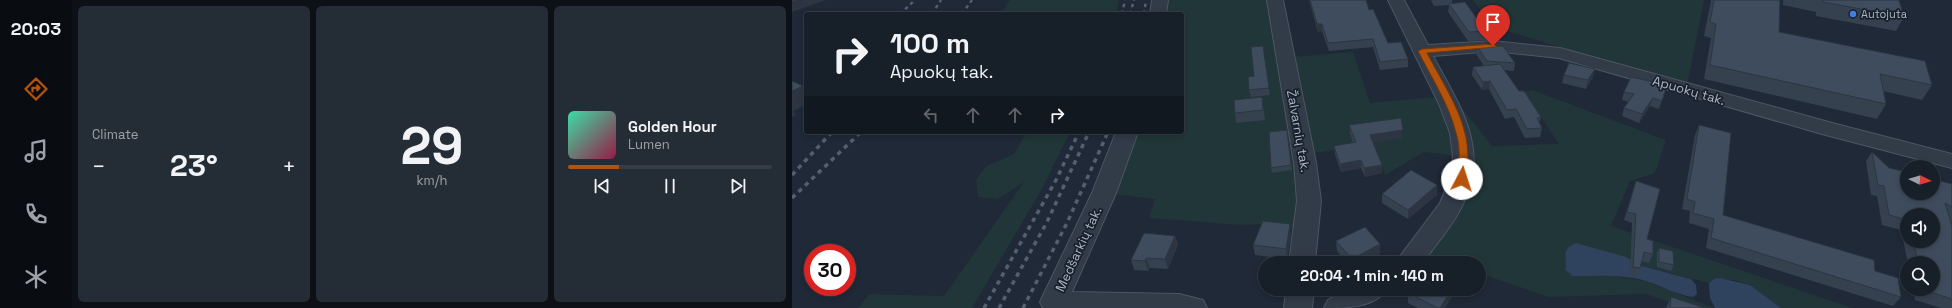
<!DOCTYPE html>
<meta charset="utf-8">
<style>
body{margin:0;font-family:"Space Grotesk",sans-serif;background:#242c35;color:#f1f3f6;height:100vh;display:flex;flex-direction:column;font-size:15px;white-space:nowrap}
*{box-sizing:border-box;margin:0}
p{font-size:13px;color:#9ea2a8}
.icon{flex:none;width:22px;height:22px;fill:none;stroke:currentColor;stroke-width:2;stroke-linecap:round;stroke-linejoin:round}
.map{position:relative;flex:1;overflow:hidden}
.drawer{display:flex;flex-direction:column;gap:6px;padding:6px;background:#0d1117;width:720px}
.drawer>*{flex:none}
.top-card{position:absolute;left:12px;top:12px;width:380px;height:122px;border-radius:4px;box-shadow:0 2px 6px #0003,0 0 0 1px #363d46;background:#171f29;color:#f1f3f6;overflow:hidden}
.needle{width:26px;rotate:95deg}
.controls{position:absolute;left:1108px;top:160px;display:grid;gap:8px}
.controls a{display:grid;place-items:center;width:40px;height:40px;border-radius:50%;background:#171f29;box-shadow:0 2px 6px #0003,0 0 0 1px #363d46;font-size:20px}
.speed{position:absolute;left:12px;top:244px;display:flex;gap:8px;font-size:20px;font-weight:700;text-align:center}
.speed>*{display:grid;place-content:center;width:52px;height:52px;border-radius:50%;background:#171f29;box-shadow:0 2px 6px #0003,0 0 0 1px #363d46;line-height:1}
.speed .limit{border:6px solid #d22;background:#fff;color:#111}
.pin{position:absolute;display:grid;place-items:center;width:34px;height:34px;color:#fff;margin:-41px -17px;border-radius:50% 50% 50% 0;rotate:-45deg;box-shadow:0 0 4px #0007}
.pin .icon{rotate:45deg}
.me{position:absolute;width:44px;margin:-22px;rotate:5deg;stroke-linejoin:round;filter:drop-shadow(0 0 3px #0008)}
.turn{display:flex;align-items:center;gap:14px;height:84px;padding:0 20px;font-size:18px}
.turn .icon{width:52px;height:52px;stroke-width:2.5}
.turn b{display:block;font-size:28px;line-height:34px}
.lanes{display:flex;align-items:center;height:38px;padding:0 20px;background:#0003;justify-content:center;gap:20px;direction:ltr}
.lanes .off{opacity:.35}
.big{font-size:30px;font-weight:600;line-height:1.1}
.drawer .card{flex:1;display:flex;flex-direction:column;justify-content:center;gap:6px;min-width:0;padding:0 14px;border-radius:6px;background:#242c35}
.drawer .dial{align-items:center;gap:0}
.dial b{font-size:52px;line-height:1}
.song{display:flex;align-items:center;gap:12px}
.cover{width:48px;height:48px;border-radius:6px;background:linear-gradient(135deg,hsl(160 70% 55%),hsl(340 70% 35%))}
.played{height:4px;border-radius:2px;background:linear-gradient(90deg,#b45309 25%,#363d46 25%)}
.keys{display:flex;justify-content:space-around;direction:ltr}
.heat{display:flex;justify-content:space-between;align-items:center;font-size:22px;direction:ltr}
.drawer .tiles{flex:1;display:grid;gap:6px;grid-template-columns:repeat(3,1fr)}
.trip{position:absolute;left:466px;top:256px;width:228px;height:40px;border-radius:20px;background:#171f29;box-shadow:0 2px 6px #0003,0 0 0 1px #363d46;font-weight:600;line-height:40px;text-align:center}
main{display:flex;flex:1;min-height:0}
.tabs{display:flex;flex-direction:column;width:72px;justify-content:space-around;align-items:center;background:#090c10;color:#9ea2a8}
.tabs .icon{width:28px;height:28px}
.tabs .current{color:#b45309}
.tabs b{font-size:18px;color:#f1f3f6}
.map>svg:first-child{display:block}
.green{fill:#213638}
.water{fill:#2f435e}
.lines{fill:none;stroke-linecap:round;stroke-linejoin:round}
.minor-casing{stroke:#4d5663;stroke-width:2}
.minor{fill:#323b48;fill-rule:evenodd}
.rail-far1{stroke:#545f6f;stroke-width:2.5;stroke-dasharray:3.5 3.5;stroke-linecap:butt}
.rail{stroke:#545f6f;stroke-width:3.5;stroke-dasharray:4.5 4.5;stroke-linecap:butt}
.wall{fill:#364150;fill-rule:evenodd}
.shaded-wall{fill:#2c3541}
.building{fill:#3f4c5d;stroke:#2c3541}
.route{fill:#b45309;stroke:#753606}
.shop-dot{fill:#3f7fe0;stroke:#18202c;stroke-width:1.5}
.labels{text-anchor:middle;stroke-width:3.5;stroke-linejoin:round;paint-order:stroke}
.far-poi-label{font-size:11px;fill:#acb6c5;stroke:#18202c;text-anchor:start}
.street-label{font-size:13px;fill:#acb6c5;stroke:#18202c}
</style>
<main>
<nav class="tabs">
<b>20:03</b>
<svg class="icon current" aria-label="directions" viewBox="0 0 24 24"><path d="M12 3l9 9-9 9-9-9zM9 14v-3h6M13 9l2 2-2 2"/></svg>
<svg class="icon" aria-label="music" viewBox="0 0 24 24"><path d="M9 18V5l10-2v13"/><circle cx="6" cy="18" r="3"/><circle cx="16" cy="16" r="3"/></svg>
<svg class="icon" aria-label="phone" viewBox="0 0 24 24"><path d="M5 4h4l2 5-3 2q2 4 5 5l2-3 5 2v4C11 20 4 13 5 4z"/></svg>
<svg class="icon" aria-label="climate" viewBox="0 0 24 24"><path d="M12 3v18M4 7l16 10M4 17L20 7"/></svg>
</nav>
<section class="drawer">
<div class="tiles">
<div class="card"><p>Climate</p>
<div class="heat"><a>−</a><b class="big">23°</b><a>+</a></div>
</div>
<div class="card dial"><b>29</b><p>km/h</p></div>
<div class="card">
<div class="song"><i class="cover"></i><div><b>Golden Hour</b><p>Lumen</p></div></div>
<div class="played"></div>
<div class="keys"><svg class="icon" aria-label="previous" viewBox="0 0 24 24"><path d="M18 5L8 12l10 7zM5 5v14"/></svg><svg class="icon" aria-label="pause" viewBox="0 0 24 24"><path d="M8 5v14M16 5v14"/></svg><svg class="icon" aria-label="next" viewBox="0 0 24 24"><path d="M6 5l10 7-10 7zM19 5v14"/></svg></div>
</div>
</div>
</section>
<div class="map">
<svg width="1160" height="308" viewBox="0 0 1160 308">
<rect width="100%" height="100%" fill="#1f2937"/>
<!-- green -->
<path class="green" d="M218 0H327L324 14H209Z
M373 0H479L513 163 509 231 481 224 450 225 357 218 363 199 321 194 342 132H390V14H372Z
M681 0H912L895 86 702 27Z
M561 52 578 103 653 96 657 103H666L700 146 767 144 732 92 740 90 874 140 863 173 838 181 819 226 1060 308H989L958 285 941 280 922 279 917 283 846 265 774 261 773 269 854 281 922 308H895L854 294 756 297 687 273V263H660L625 251 672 157 632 152 593 175 581 145 521 153 499 57Z
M235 132H278L250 189 180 308H66L77 294 152 296 232 182 206 199 186 197 184 180 194 166 222 154Z"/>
<!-- water -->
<path class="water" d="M784 243 834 257 846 265 899 279 904 285 905 294 901 297C885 295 870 286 854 281 831 274 804 276 780 276L773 269C776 255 768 250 784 243Z
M928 278 958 285 989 308H923L918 298 917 283 922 279Z"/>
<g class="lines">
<!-- minor casing -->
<g class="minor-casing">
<path id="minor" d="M360 0H376L374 14H358Z
M475 0H491L524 163 529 201 523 263H497L505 201 502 163Z
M596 0H612L636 45 701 41 768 48 1044 124 1160 154V168L1030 134 767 58 701 51 641 56C668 106 700 151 669 208 659 228 643 245 631 263H603L648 203 658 179 661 157 658 133 647 104Z
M324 132H346L324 193 280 292 387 294 411 300 415 308H251L248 302 300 193Z
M494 289H522L520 308H492Z
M556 289H595C583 308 554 308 532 308L536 300Z"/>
</g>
<!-- minor -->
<use href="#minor" class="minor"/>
<!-- rail-far1 -->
<path class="rail-far1" d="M108 14 123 0
M140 14 149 0
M170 14 180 0
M330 14 333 0
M338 14 342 0
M352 14 354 0
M0 91 14 84"/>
<!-- rail -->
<path class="rail" d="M0 175 40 132
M0 198 69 132
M192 308 264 180 287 132
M207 308 255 222 297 132
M231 308 275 223 316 132"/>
</g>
<!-- wall -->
<path class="wall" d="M517 0H574L577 10 596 43 616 59V67L588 70 581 47 537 51 530 31 526 32Z
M639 0H660V3L688 23 701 31 700 40 676 41 656 12 657 5 642 6Z
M919 0H988L987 32 1140 85 1130 100 1091 91 1094 104 1085 119 912 79 919 38 912 36Z
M991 0H1107L1112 17 1104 31 1024 16V12L991 5Z
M471 46 478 95 459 97 457 90Z
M685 46 723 63 722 71 712 70 727 91 749 117 747 124 750 128 748 137 733 138 722 117 713 119 697 89 690 90 680 75 681 67 692 66 684 54Z
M772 75 801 77 794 89 770 83Z
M875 85 867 109 858 106 847 123 830 116 832 108 837 102 830 100 832 92Z
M470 97 473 120 444 123 443 113Z
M557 125 610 138 581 143 590 165V173L573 177 569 168 549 172 543 154 542 146 561 143 558 133Z
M907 125 931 215 1083 271 1109 297 1101 306 914 248 917 229 897 223 898 211 890 209 903 135Z
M495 130 500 170 480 173 479 168Z
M1080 152 1097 168 1160 184V222H1159L1160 226V308H1149L1123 300 1121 289H1141V263H1116L1109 230 1090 225 1085 196 1079 195 1074 161ZM1115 215 1141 241H1115Z
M844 181 855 239 861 254 857 263 849 261 848 268 844 277 838 276 840 223 832 220 841 190Z
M645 185V195L616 219 590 203V194Z
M499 234 495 259 463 255 461 245Z
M383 236 386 245 376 269 358 268 356 271 342 270 339 260Z
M544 241 588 244V254L571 263H555L545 251Z
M867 248 882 265 879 271 865 267V253Z
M665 289 653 308H626L616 303V293Z
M879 297 913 308H874Z"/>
<!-- shaded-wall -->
<path class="shaded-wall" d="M6 0H34L0 12V2Z
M525 24H530V31L526 32Z
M803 69 801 77 794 89 796 80Z
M698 81 697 89 690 90 691 82Z
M11 86 14 90V105L1 111 4 115 0 117V91Z
M861 98 858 106 847 123 850 114Z
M611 130 610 138 578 144V135Z
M569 160V168L549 172 548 164Z
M590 165V173L573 177 572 168Z
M645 185V195L616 219V210Z
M498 224 499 234 495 259 494 249Z
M383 236 386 245 376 269 373 259Z
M588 244V254L571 263H560V259Z
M354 258 358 268 356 271 353 261Z
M660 289H665L653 308H648Z"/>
<!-- building -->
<path class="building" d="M0 0H6L0 2Z
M518 0H574L577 10 581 9 596 43 609 42 616 59 588 62 581 39 536 43 530 24H525Z
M922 0H988L987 32 1133 61 1140 85 1088 74 1094 104 918 65 924 24 918 22Z
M1031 0H1107L1112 17 1031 2Z
M673 2 688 23 695 22 701 31 677 32 657 4Z
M471 46 477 88 457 90 456 77 462 76 459 47Z
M685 46H711L723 63 695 61Z
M777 63 803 69 796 80 772 75Z
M708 64 727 91H732L749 117 745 118 750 128 735 129 724 109 715 110 698 81 691 82 681 67Z
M839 77 875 85 870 101 861 98 850 114 832 108 842 94 832 92Z
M0 81 11 86 0 91Z
M470 97 471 110 443 113 442 100Z
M609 118 611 130 578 135 590 165 572 168 569 160 548 164 542 146 564 142 557 125Z
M907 125 939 133 931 215 1082 260 1083 271 1106 278 1109 297 919 238 922 219 901 213 903 202 895 199Z
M495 130 499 165 479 168 477 132Z
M1080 152 1097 168 1115 172V193H1141V179L1160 184V207L1153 203 1160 226V299L1132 290V289H1141V263H1126L1121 241H1141V215H1115V220L1097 215 1092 186 1086 185Z
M619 170 645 185 616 210 590 194Z
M844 181 868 189 855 239 861 241V254L852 252 848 268 841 267 844 214 835 212Z
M471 221 498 224 494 249 461 245Z
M573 227 588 244 560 259 544 241Z
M352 233 383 236 373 259 354 258 353 261 339 260Z
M867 248 881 251 882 265 867 262Z
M619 289H660L648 308H646L616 293Z
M879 297 913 308H878Z"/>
<!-- route -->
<path class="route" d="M701 44 705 46 704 47 635 53C648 78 666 105 673 133 677 149 676 164 675 179L670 183 665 179C667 164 669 148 664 133 657 104 639 77 626 51L630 49Z"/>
<!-- markers -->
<circle class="shop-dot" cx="1061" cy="14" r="4"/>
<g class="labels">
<!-- far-poi labels -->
<g class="far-poi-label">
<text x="1069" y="18">Autojuta</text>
</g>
<!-- street labels -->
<g class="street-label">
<text transform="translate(897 90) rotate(16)" y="5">Apuokų tak.</text>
<text transform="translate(507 131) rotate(80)" y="5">Žalvarnių tak.</text>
<text transform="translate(286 249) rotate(-65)" y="5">Medšarkių tak.</text>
</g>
</g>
</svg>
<div class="controls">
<a><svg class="needle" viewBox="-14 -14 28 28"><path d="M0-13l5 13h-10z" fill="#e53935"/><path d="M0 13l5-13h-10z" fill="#9ea2a8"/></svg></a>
<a><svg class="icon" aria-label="sound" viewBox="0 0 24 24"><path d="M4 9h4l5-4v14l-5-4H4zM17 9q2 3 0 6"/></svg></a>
<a><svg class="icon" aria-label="search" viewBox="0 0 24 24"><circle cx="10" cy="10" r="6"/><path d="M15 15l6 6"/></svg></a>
</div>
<div class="speed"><div class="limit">30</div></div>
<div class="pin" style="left:701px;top:46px;background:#d93025"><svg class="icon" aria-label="arrive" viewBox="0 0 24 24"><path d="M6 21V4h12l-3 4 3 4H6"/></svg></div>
<svg class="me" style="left:670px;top:179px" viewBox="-20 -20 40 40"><circle r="19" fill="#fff"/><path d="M0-13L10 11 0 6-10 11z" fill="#b45309"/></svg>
<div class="trip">20:04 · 1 min · 140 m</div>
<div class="top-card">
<div class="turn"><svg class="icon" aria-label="right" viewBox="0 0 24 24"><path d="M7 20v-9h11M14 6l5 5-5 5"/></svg><div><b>100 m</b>Apuokų tak.</div></div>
<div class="lanes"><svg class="icon off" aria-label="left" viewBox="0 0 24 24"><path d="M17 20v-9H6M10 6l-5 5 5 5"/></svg><svg class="icon off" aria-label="ahead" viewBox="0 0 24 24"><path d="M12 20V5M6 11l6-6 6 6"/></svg><svg class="icon off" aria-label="ahead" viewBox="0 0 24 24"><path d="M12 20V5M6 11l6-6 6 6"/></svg><svg class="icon" aria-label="right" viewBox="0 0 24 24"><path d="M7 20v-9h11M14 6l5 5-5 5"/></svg></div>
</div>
</div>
</main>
